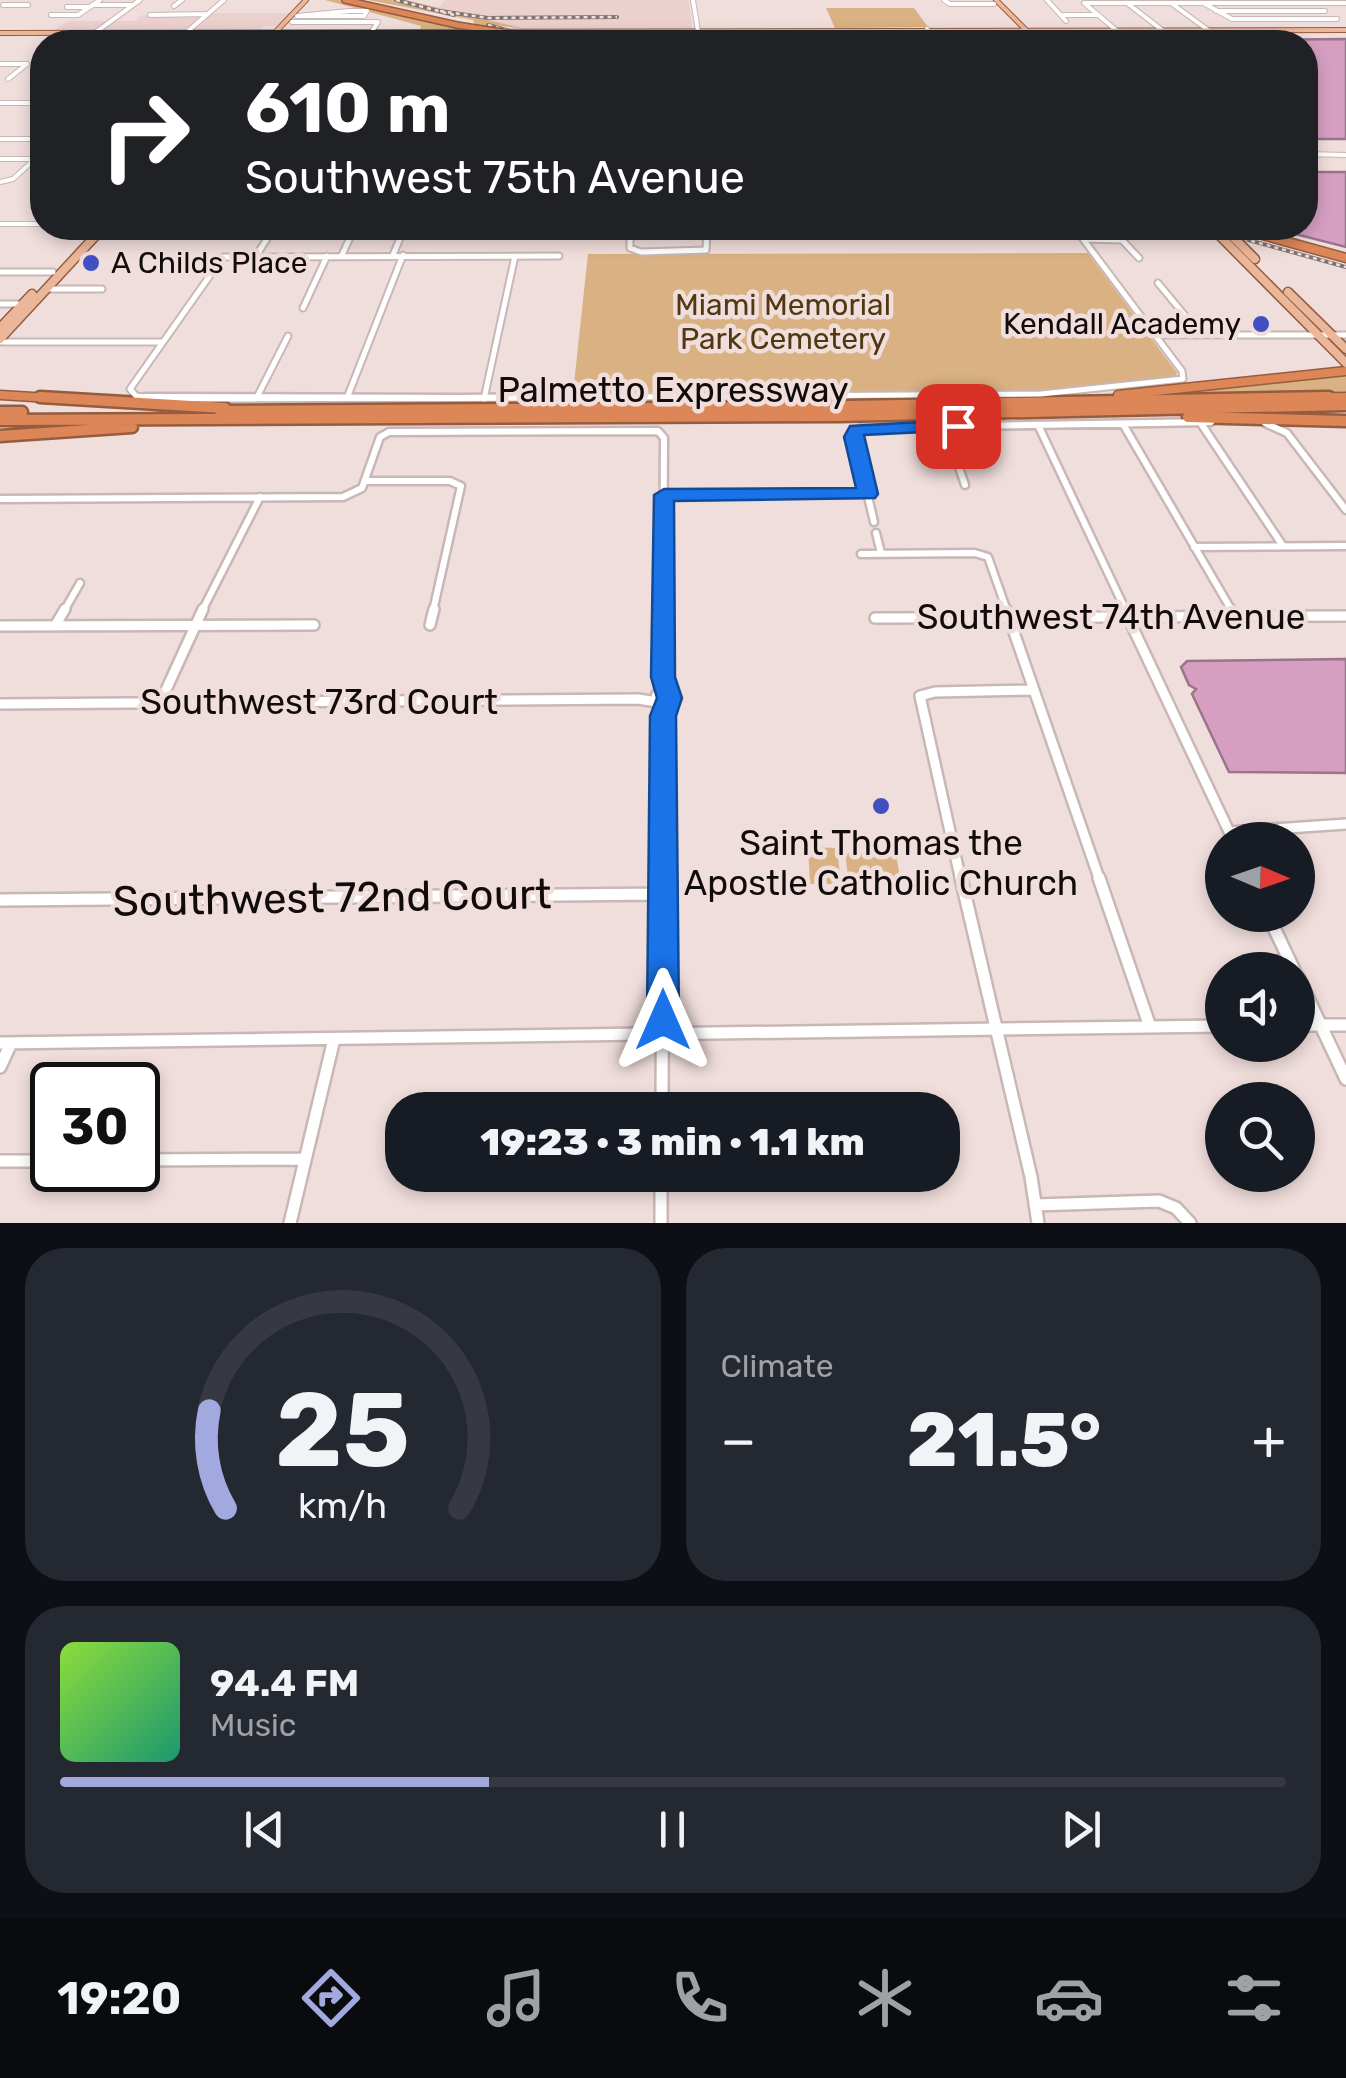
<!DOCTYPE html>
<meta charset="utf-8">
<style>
body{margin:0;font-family:Rubik,sans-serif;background:#242831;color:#f1f3f6;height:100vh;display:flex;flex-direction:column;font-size:38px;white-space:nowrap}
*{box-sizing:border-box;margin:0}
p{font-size:32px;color:#9ea1a6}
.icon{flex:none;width:55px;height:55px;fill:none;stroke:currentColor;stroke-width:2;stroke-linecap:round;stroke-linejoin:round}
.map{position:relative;height:1223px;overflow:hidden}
.details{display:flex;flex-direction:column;gap:25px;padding:25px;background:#0d0f14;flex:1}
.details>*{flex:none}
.guide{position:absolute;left:30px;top:30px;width:1288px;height:210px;border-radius:40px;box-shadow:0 5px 15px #0003;background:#202124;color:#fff;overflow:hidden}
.needle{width:65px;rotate:92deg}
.controls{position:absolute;left:1205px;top:822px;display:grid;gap:20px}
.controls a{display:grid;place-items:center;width:110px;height:110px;border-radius:50%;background:#171b24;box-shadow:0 5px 15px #0003;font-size:50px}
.speed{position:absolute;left:30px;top:1062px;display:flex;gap:20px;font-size:50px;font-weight:700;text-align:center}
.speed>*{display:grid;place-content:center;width:130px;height:130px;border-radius:50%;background:#171b24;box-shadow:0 5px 15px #0003;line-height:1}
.speed .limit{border:5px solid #111;border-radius:15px;background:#fff;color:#111}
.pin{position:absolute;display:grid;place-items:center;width:85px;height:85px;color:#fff;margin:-42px;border-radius:20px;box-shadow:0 5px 15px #0006}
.me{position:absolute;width:110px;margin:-55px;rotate:0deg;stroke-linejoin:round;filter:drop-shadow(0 0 8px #0008)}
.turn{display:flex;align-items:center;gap:35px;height:210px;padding:0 50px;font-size:45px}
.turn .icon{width:130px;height:130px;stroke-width:2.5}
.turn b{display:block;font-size:70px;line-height:85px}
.big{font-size:75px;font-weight:800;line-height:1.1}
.details .card{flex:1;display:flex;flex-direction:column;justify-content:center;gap:15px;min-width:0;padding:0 35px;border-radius:40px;background:#242831}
.details .dial{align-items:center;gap:0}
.dial svg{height:260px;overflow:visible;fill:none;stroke:#363941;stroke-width:7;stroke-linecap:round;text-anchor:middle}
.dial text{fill:#f1f3f6;stroke:none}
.song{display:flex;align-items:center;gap:30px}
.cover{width:120px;height:120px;border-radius:15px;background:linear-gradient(135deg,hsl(90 70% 55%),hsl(160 70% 35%))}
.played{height:10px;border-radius:5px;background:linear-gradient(90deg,#a2a9df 35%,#363941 35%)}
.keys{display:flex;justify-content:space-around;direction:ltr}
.heat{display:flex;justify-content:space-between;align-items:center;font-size:55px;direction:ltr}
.details .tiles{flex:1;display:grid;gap:25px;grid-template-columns:1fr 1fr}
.card:last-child{grid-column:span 2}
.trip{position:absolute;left:385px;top:1092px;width:575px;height:100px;border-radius:40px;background:#171b24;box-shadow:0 5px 15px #0003;font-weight:800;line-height:100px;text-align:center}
.dock{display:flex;height:160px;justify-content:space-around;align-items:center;background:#090b0e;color:#9ea1a6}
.dock .icon{width:70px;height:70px}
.dock .active{color:#a2a9df}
.dock b{font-size:45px;color:#f1f3f6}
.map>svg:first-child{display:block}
.built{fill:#ebd0cd}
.green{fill:#d9b182}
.water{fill:#d69fc2;stroke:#9b738b;stroke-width:2.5}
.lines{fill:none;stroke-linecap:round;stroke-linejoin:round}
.minor-far4-casing{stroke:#c8b7b5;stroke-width:6}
.minor-far3-casing{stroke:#c8b7b5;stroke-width:9}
.minor-far2-casing{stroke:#c8b7b5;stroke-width:11}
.minor-far1-casing{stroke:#c8b7b5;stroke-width:14}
.minor-casing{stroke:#c8b7b5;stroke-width:16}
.major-far2-casing{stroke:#965c3e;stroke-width:6}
.major-far1-casing{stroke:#965c3e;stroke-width:8}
.major-casing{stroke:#965c3e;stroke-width:11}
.highway-far3-casing{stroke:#965c3e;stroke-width:8}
.highway-far2-casing{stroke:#965c3e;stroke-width:9}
.highway-far1-casing{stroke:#965c3e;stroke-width:11}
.highway-casing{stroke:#965c3e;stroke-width:15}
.minor-far4{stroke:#fff;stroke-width:4}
.minor-far3{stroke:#fff;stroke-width:5}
.minor-far2{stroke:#fff;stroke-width:6}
.minor-far1{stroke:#fff;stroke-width:9}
.minor{stroke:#fff;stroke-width:11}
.major-far2{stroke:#ebb79b;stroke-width:4}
.major-far1{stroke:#ebb79b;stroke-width:5}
.major{stroke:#ebb79b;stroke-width:8}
.highway-far3{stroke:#dd8759;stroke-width:5}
.highway-far2{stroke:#dd8759;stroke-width:6}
.highway-far1{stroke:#dd8759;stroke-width:8}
.highway{stroke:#dd8759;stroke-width:10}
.rail-casing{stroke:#807473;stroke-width:4}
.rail{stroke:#f0dedc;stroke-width:2.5;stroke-dasharray:4;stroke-linecap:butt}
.highway-bridge-casing{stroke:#965c3e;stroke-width:8;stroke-linecap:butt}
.highway-bridge{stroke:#dd8759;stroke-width:5}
.route{fill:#1a73e8;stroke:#114b97;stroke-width:2.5}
.poi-dot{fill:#414fc3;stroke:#f0dedc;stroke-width:4}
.labels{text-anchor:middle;stroke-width:9;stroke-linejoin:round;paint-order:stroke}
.far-poi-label{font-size:30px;fill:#110b0b;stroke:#f0dedc;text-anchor:start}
.far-park-label{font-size:30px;fill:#533711;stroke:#f0dedc}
.street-label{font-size:35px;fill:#110b0b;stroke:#f0dedc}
.poi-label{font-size:35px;fill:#110b0b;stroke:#f0dedc}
.near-street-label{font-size:42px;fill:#110b0b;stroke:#f0dedc}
</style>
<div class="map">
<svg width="1346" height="1223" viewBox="0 0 1346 1223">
<rect width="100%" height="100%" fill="#f0dedc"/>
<!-- built -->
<path class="built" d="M445 0H689L692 29H526L438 8Z
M213 13H290L278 26H263L258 31H193Z
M142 15H203L184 31H53L68 21H135Z"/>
<!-- green -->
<path class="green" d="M325 0H340L463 29 475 25 473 20 368 0H406L526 29 486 24 500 30H420L421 26Z
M826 8H914L928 27 835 28Z
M1088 253 1177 373 1175 377 1072 390 573 393 588 254Z
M1346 373V392L1105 398Z
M808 847 837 848 841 884H810Z
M845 853 896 854 901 884H849Z"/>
<!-- water -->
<path class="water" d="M1346 39V139H1305V42H1077Z
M1305 172H1346V247L1272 228H1305Z
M1346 659V773L1229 772 1192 694 1196 689 1189 685 1181 667 1187 661Z"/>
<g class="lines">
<!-- minor-far4 casing -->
<g class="minor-far4-casing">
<path id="minor-far4" d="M693 0 698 31
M944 0 950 4H994
M1047 0 1066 21
M1084 3H1345
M1084 3 1116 30
M1127 3 1162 30
M1171 3 1208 30
M1205 4 1232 19H1337
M3 5H28
M92 5H133
M174 6 182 0
M67 7H90
M349 11H367L364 16H297Z
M1216 11H1325
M51 15H78L100 0
M150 15 208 14
M1063 15H1098
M292 22H378L365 42
M927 29 937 42
M188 31 224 0
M96 32 140 0
M465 33 499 42
M101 42 154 40
M0 64H27
M8 79 27 64
M37 79H42
M0 103H42
M0 139H42
M1305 154 1346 155
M0 159H42
M0 182 13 179 35 159
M0 224H42
M630 228V234
M1075 228 1079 234
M1183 228 1209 234
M270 234 274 228
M352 234 355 228
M402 234 404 228
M707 234V228"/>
</g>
<!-- minor-far3 casing -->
<g class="minor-far3-casing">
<path id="minor-far3" d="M630 231V248L641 252 706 250 707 231
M1198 231 1224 237
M1084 239 1122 240 1139 258
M342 255 353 231
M393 255 403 231
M256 256 272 231
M0 272H53
M1158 283 1201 335
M46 289H102
M0 304H23
M303 308 327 256
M1156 335H1346
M0 342H161
M347 398 403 255
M461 398 1041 394 1183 379 1182 371 1077 231
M462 398 157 399 136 396 130 389 223 257 559 256
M256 399 288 336
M484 399 515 256"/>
</g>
<!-- minor-far2 casing -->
<g class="minor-far2-casing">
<path id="minor-far2" d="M145 397 462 398
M461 398 560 397
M1200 422 1283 546
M1265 423 1287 433 1346 510
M1123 424 1232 611
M1038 425 1126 611
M945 426 965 485
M365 481H450L461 486 433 611
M664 495 868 494
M0 499 343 497 362 488 380 437 389 432 658 431 664 438 663 611
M874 522 854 437 861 428 1211 422
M876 533 881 553
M1194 547 1346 546
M861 554 975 553 988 557 1007 611
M64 611 80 583
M202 611 260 497"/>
</g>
<!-- minor-far1 casing -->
<g class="minor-far1-casing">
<path id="minor-far1" d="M663 609V681L668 695
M1006 609 1100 881
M1124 609 1233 840
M1230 609 1235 617
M875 618 1346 616
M430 625 434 609
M0 626 314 625
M55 626 65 609
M656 698a6 6 0 1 1 12 0a6 6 0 1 1-12 0Z
M160 703 203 609
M0 704 638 699 657 702
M1229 832 1346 824
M663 881V716L667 702
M961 881 920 696 935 692 1034 690"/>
</g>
<!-- minor casing -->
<g class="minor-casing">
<path id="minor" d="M961 878 1031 1177 1038 1223
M1099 878 1150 1027
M0 900 663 894
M1268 915 1294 970
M1298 977 1346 1079
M1298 1025H1346
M0 1043 1222 1026
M0 1067 11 1043
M662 1110 663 878
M138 1160 305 1159
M0 1161H52
M661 1175V1223
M1035 1205 1159 1201 1176 1208 1190 1223
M290 1223 334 1039"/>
</g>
<!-- major-far2 casing -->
<g class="major-far2-casing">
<path id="major-far2" d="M996 0 1038 42
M0 33 1346 30
M266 42 306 0"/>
</g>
<!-- major-far1 casing -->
<g class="major-far1-casing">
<path id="major-far1" d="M1212 228 1218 234
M1224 228 1230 234
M98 234 103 228"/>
</g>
<!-- major casing -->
<g class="major-casing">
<path id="major" d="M1215 231 1346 363
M1227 231 1255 259
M1288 292 1346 349
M0 328 32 294
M0 339 100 231"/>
</g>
<!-- highway-far3 casing -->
<g class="highway-far3-casing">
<path id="highway-far3" d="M345 0 457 25
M574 39 592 42"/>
</g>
<!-- highway-far2 casing -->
<g class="highway-far2-casing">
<path id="highway-far2" d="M1236 228 1257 234"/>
</g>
<!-- highway-far1 casing -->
<g class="highway-far1-casing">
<path id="highway-far1" d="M1248 231 1346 258
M0 395 83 400
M1118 395 1346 371
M1191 400 1346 397"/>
</g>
<!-- highway casing -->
<g class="highway-casing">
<path id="highway" d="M40 397 225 408
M220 411 797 407 1329 397
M0 412H22
M1188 417 1346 421
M0 420 839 416 1346 405
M0 436 132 427"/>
</g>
<!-- minor-far4 -->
<use href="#minor-far4" class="minor-far4"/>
<!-- minor-far3 -->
<use href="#minor-far3" class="minor-far3"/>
<!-- minor-far2 -->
<use href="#minor-far2" class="minor-far2"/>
<!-- minor-far1 -->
<use href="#minor-far1" class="minor-far1"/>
<!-- minor -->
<use href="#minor" class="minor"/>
<!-- major-far2 -->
<use href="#major-far2" class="major-far2"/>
<!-- major-far1 -->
<use href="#major-far1" class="major-far1"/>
<!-- major -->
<use href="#major" class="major"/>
<!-- highway-far3 -->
<use href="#highway-far3" class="highway-far3"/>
<!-- highway-far2 -->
<use href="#highway-far2" class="highway-far2"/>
<!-- highway-far1 -->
<use href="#highway-far1" class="highway-far1"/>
<!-- highway -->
<use href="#highway" class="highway"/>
<!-- rail casing -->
<g class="rail-casing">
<path id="rail" d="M396 0 454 15
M440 11 488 18 617 17
M488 25 550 42
M1205 228 1346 267"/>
</g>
<!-- rail -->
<use href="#rail" class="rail"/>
<!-- highway-bridge casing -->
<g class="highway-bridge-casing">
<path id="highway-bridge" d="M457 25 567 42"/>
</g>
<!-- highway-bridge -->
<use href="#highway-bridge" class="highway-bridge"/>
</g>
<!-- route -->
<path class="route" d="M958 420 967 426 964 430 864 435 878 494 875 498 674 501 675 677 682 698 676 716 679 1020 674 1030 663 1034 651 1030 647 1020 650 716 657 698 651 677 654 495 664 489 856 488 844 437 850 426Z"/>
<!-- markers -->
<g class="poi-dot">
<circle cx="91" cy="263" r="10"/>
<circle cx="1261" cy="324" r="10"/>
<circle cx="881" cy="806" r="10"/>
</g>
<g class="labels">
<!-- far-poi labels -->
<g class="far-poi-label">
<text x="111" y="273">A Childs Place</text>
<text x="1241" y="334" text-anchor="end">Kendall Academy</text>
</g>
<!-- far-park labels -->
<g class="far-park-label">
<text x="783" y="315">Miami Memorial<tspan x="783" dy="34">Park Cemetery</tspan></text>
</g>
<!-- street labels -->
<g class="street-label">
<text x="673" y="402">Palmetto Expressway</text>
<text x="1111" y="629">Southwest 74th Avenue</text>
<text x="319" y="714">Southwest 73rd Court</text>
</g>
<!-- poi labels -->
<g class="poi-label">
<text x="881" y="855">Saint Thomas the<tspan x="881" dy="40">Apostle Catholic Church</tspan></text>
</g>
<!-- near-street labels -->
<g class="near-street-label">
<text transform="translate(332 897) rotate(-1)" y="15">Southwest 72nd Court</text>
</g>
</g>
</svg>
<div class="controls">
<a><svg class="needle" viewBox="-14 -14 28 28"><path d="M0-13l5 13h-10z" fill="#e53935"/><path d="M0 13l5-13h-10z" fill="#9ea1a6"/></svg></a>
<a><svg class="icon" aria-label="sound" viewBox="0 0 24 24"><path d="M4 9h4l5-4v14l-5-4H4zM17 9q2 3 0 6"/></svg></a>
<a><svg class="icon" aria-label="search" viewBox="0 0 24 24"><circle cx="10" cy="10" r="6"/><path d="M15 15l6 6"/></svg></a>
</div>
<div class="speed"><div class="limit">30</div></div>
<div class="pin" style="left:958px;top:426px;background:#d93025"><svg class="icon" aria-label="arrive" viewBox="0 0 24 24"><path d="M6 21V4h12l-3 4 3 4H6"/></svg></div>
<svg class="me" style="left:663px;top:1020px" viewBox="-20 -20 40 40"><path d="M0-17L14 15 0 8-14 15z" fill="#1a73e8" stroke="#fff" stroke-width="4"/></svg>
<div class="trip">19:23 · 3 min · 1.1 km</div>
<div class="guide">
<div class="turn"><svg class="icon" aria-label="right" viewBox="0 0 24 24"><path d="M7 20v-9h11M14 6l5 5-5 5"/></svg><div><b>610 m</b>Southwest 75th Avenue</div></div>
</div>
</div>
<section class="details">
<div class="tiles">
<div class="card dial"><svg viewBox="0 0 100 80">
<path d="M14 69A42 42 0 1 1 86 69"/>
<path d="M14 69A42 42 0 0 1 9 39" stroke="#a2a9df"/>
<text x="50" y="56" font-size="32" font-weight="700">25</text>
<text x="50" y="72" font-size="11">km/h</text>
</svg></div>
<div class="card"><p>Climate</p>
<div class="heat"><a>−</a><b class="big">21.5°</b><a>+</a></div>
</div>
<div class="card">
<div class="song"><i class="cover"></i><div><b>94.4 FM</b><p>Music</p></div></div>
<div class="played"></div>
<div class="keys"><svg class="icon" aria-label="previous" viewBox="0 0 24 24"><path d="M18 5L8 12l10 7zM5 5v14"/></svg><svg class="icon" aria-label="pause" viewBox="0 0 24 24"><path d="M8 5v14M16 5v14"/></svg><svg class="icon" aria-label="next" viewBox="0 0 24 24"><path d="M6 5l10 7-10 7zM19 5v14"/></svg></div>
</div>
</div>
</section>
<nav class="dock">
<b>19:20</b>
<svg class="icon active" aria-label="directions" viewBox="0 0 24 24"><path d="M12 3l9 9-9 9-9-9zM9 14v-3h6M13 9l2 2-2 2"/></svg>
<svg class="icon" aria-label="music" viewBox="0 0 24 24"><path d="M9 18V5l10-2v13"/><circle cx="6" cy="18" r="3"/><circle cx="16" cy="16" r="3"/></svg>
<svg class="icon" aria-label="phone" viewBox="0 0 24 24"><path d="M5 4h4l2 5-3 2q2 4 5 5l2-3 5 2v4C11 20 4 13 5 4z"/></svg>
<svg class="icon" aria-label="climate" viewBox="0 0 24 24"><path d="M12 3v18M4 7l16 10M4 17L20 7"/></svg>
<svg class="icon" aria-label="car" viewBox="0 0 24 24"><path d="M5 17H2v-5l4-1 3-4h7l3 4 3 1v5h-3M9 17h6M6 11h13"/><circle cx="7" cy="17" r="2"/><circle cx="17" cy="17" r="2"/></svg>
<svg class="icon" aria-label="filters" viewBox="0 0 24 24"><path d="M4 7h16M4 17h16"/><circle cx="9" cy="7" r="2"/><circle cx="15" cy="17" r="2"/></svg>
</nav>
